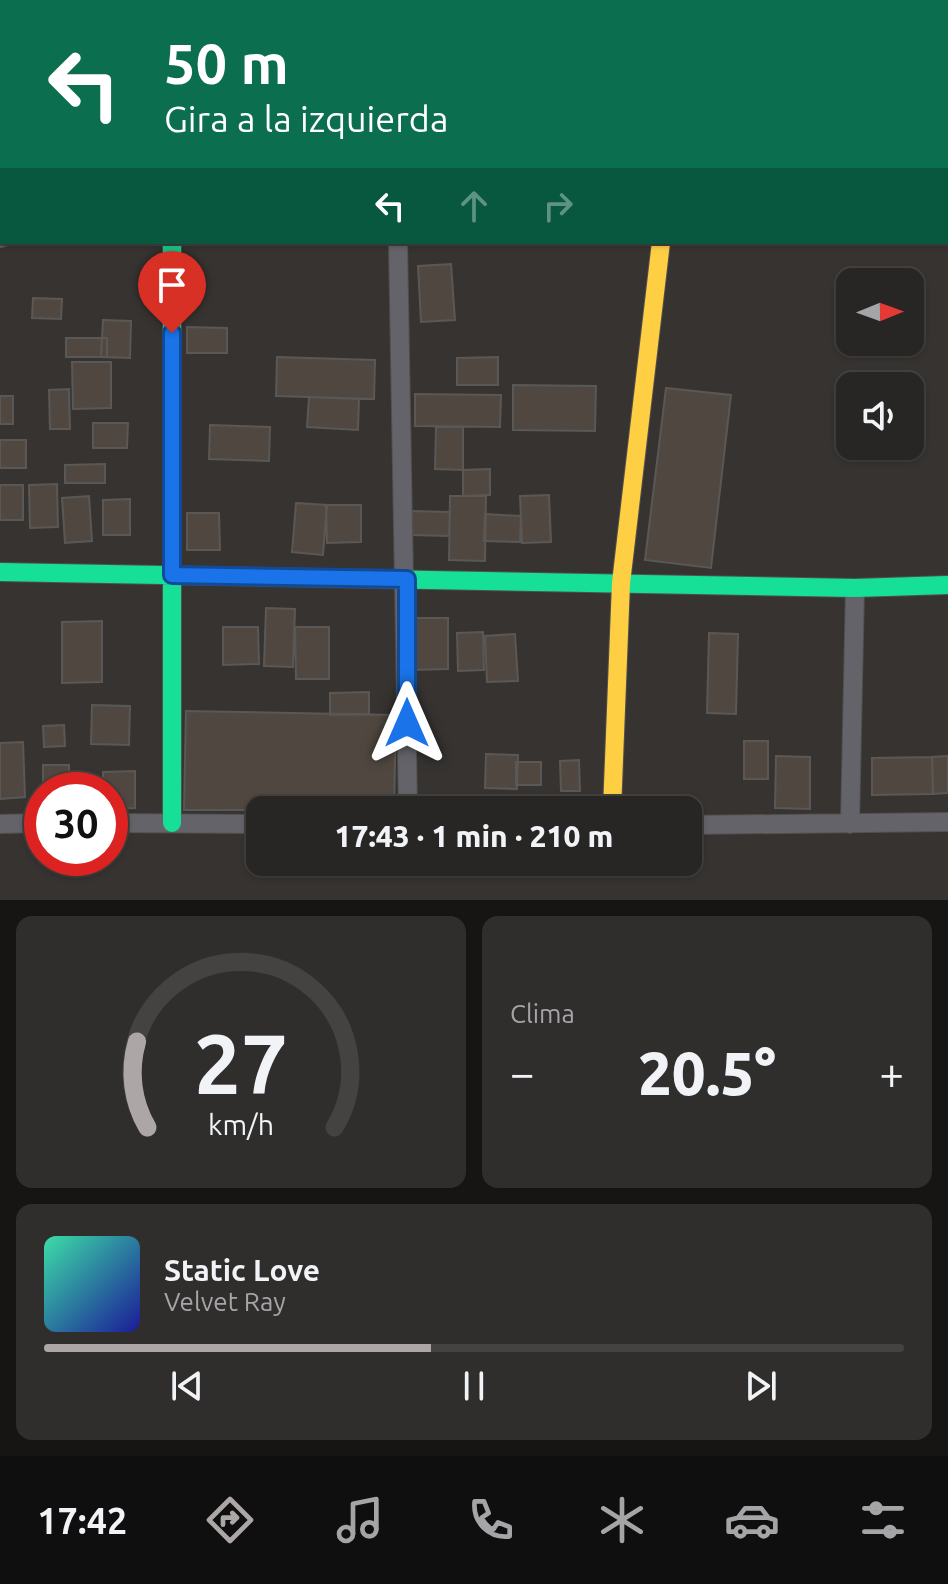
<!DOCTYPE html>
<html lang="es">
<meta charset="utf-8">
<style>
body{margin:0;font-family:Ubuntu,sans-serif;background:#302e2d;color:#f1f3f6;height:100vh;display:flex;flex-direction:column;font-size:30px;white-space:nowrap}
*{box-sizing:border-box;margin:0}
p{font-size:26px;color:#a5a5a7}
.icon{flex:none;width:44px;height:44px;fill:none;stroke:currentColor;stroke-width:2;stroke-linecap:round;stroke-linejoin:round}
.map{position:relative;height:900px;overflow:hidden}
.details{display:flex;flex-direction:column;gap:16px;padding:16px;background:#161514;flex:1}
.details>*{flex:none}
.guide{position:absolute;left:0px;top:0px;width:948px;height:244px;box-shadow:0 2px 6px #0004,0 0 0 2px #444342;background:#0b6e4f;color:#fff;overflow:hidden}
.needle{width:52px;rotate:89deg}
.fabs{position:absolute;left:836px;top:268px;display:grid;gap:16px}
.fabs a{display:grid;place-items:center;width:88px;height:88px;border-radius:16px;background:#282625;box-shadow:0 2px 6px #0004,0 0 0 2px #444342;font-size:40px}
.speed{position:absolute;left:24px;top:772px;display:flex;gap:16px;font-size:40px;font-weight:700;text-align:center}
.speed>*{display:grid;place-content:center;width:104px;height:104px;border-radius:50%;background:#282625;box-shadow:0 2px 6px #0004,0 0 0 2px #444342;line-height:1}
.speed .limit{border:12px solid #d22;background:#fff;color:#111}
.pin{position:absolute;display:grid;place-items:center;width:68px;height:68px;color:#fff;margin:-82px -34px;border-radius:50% 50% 50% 0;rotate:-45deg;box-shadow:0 0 8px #0007}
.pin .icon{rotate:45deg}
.me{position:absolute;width:88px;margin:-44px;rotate:0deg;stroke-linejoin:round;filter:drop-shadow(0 0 6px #0008)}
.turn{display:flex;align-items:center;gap:28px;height:168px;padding:0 32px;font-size:36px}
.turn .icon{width:104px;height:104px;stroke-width:2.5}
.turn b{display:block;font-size:56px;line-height:68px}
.lanes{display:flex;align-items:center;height:76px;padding:0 32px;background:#0003;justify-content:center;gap:40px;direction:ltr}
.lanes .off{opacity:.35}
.big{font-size:60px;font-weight:800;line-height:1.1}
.details .card{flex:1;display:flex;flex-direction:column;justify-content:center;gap:12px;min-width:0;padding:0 28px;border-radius:16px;background:#302e2d}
.details .dial{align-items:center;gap:0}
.dial svg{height:208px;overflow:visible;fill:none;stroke:#444342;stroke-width:7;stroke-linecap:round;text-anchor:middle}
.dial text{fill:#f1f3f6;stroke:none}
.song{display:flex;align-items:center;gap:24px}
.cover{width:96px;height:96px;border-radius:12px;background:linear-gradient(135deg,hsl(160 70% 55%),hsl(240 70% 35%))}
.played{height:8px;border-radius:4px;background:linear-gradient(90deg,#aca7a6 45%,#444342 45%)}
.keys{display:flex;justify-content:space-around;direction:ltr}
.heat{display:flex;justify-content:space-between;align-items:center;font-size:44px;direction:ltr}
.details .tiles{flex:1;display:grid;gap:16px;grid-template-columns:1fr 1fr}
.card:last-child{grid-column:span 2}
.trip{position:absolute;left:246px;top:796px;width:456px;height:80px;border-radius:16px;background:#282625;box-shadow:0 2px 6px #0004,0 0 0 2px #444342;font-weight:800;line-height:80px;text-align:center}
.tabs{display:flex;height:128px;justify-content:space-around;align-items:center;background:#100f0f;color:#a5a5a7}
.tabs .icon{width:56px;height:56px}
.tabs .on{color:#aca7a6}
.tabs b{font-size:36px;color:#f1f3f6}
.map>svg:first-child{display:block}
.building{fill:#504840;stroke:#5a5856;stroke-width:2}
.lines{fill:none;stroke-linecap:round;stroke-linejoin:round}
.street-casing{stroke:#52504f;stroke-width:20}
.fast-casing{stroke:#52504f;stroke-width:20}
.slow-casing{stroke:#52504f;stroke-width:20}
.street{stroke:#636369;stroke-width:18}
.fast{stroke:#16e098;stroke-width:18}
.slow{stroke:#ffcf43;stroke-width:18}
.route-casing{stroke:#114b97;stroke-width:20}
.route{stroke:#1a73e8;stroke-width:14}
</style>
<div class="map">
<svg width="948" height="900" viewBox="0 0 948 900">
<rect width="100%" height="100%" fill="#363331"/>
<!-- building -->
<path class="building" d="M451 264 455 320 421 322 418 266Z
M33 298 62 299 61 319 32 318Z
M103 320 131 321 130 358 101 357Z
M187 327 227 328V353H187Z
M66 338H107V357H66Z
M277 357 375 360 374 399 276 396Z
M498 357V385H457V358Z
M72 362H111V408L73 409Z
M513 385 596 386 595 431 513 430Z
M666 388 731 395 711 568 645 560Z
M69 389 70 429H50L49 390Z
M415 394 501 395 500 427 415 426Z
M0 396H13V424H0Z
M309 397 359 399 358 430 307 427Z
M93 423H128L127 448H93Z
M210 425 270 427 269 461 209 459Z
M436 427H463V470L435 469Z
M0 440H26V468H0Z
M105 464V483H65V465Z
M490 469V495L463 496V470Z
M57 484 58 527 30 528 29 485Z
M0 485H23V520H0Z
M549 495 551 542 522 543 520 496Z
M89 496 92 541 65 543 62 498Z
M450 496H486L485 561 449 560Z
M130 499V535H103V500Z
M296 503 327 505 323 555 292 552Z
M326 505H361V542L327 543Z
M412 511 450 512 449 536 412 535Z
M187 513H219L220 550H187Z
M485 514 521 516 520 542 484 541Z
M266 608 295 609 293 667 264 666Z
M413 618H448V669L413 670Z
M102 621V682L62 683V622Z
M223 627H258L259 664 223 665Z
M295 627H329V679H296Z
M483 632 484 670 458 671 457 633Z
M709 633 738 634 736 714 707 713Z
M515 634 518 681 487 682 485 636Z
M369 692V714L330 715V693Z
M92 705 130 706 129 745 91 744Z
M186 711 396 715 394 810H184Z
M64 725 65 746 44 747 43 726Z
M744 741H768V779H744Z
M23 742 25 797 0 799V743Z
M486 754 518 755 517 789 485 788Z
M776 756 810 757V809L775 808Z
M948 756V793L933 794 932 757Z
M932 757 933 794 872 795V758Z
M579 760 580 791H561L560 761Z
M516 762H541V785H516Z
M43 765H69V790H43Z
M135 771V808L110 809V790H103V772Z"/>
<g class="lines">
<!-- street casing -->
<g class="street-casing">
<path id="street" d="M166 0V2
M946 26H948
M946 230H948
M0 238H2
M398 242 408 810
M110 823 260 824
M0 824 42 823
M850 824 855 588
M688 825 948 822"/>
</g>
<!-- fast casing -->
<g class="fast-casing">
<path id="fast" d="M172 242V823
M0 572 855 588 948 585"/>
</g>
<!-- slow casing -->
<g class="slow-casing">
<path id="slow" d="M612 810 621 583 661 242"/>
</g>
<!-- street -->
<use href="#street" class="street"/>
<!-- fast -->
<use href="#fast" class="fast"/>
<!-- slow -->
<use href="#slow" class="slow"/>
</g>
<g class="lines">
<!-- route casing -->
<g class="route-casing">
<path id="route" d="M172 333V575L407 579V723"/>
</g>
<!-- route -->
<use href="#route" class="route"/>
</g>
</svg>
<div class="fabs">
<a><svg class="needle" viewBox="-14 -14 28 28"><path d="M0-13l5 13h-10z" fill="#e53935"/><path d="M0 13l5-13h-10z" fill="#a5a5a7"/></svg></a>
<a><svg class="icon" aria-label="sound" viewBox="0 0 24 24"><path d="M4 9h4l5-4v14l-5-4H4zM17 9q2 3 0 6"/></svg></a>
</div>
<div class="speed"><div class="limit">30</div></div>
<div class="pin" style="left:172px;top:333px;background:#d93025"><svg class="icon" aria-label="arrive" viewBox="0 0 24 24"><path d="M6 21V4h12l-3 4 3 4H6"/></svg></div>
<svg class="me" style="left:407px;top:723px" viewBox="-20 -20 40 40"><path d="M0-17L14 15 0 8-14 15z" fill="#1a73e8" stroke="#fff" stroke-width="4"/></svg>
<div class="trip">17:43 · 1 min · 210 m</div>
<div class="guide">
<div class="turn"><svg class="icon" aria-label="left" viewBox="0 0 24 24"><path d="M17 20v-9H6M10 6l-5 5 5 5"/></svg><div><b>50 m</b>Gira a la izquierda</div></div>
<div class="lanes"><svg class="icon" aria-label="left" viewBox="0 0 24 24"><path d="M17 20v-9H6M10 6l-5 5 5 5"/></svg><svg class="icon off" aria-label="ahead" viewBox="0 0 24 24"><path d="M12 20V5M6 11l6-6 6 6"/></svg><svg class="icon off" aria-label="right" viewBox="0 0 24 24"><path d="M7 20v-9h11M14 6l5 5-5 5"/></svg></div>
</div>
</div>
<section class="details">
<div class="tiles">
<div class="card dial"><svg viewBox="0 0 100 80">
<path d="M14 69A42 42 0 1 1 86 69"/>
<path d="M14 69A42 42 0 0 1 10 36" stroke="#aca7a6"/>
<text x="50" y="56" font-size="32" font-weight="700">27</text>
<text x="50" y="72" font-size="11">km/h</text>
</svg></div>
<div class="card"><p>Clima</p>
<div class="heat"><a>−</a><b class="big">20.5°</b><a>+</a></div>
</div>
<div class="card">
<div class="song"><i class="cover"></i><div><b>Static Love</b><p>Velvet Ray</p></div></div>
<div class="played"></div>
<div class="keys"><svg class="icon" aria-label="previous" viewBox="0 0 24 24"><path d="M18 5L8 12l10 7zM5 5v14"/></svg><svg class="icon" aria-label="pause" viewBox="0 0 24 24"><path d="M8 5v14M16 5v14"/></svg><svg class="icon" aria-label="next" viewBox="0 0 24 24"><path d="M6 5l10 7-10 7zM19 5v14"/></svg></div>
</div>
</div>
</section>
<nav class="tabs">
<b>17:42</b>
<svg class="icon on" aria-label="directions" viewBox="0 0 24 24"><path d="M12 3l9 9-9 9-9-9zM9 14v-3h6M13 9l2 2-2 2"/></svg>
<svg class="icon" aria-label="music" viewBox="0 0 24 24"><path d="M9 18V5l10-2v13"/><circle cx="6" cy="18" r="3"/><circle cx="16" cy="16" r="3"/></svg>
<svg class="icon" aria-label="phone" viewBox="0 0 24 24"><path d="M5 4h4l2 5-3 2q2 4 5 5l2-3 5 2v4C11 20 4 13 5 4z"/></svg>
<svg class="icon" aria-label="climate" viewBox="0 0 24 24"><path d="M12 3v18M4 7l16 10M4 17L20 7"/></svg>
<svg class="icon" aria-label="car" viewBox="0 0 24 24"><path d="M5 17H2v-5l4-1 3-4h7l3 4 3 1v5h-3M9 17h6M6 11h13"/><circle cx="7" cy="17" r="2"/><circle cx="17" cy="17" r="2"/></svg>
<svg class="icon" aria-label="filters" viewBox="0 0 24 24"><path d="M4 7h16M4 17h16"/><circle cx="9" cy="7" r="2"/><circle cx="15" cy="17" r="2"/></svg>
</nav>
